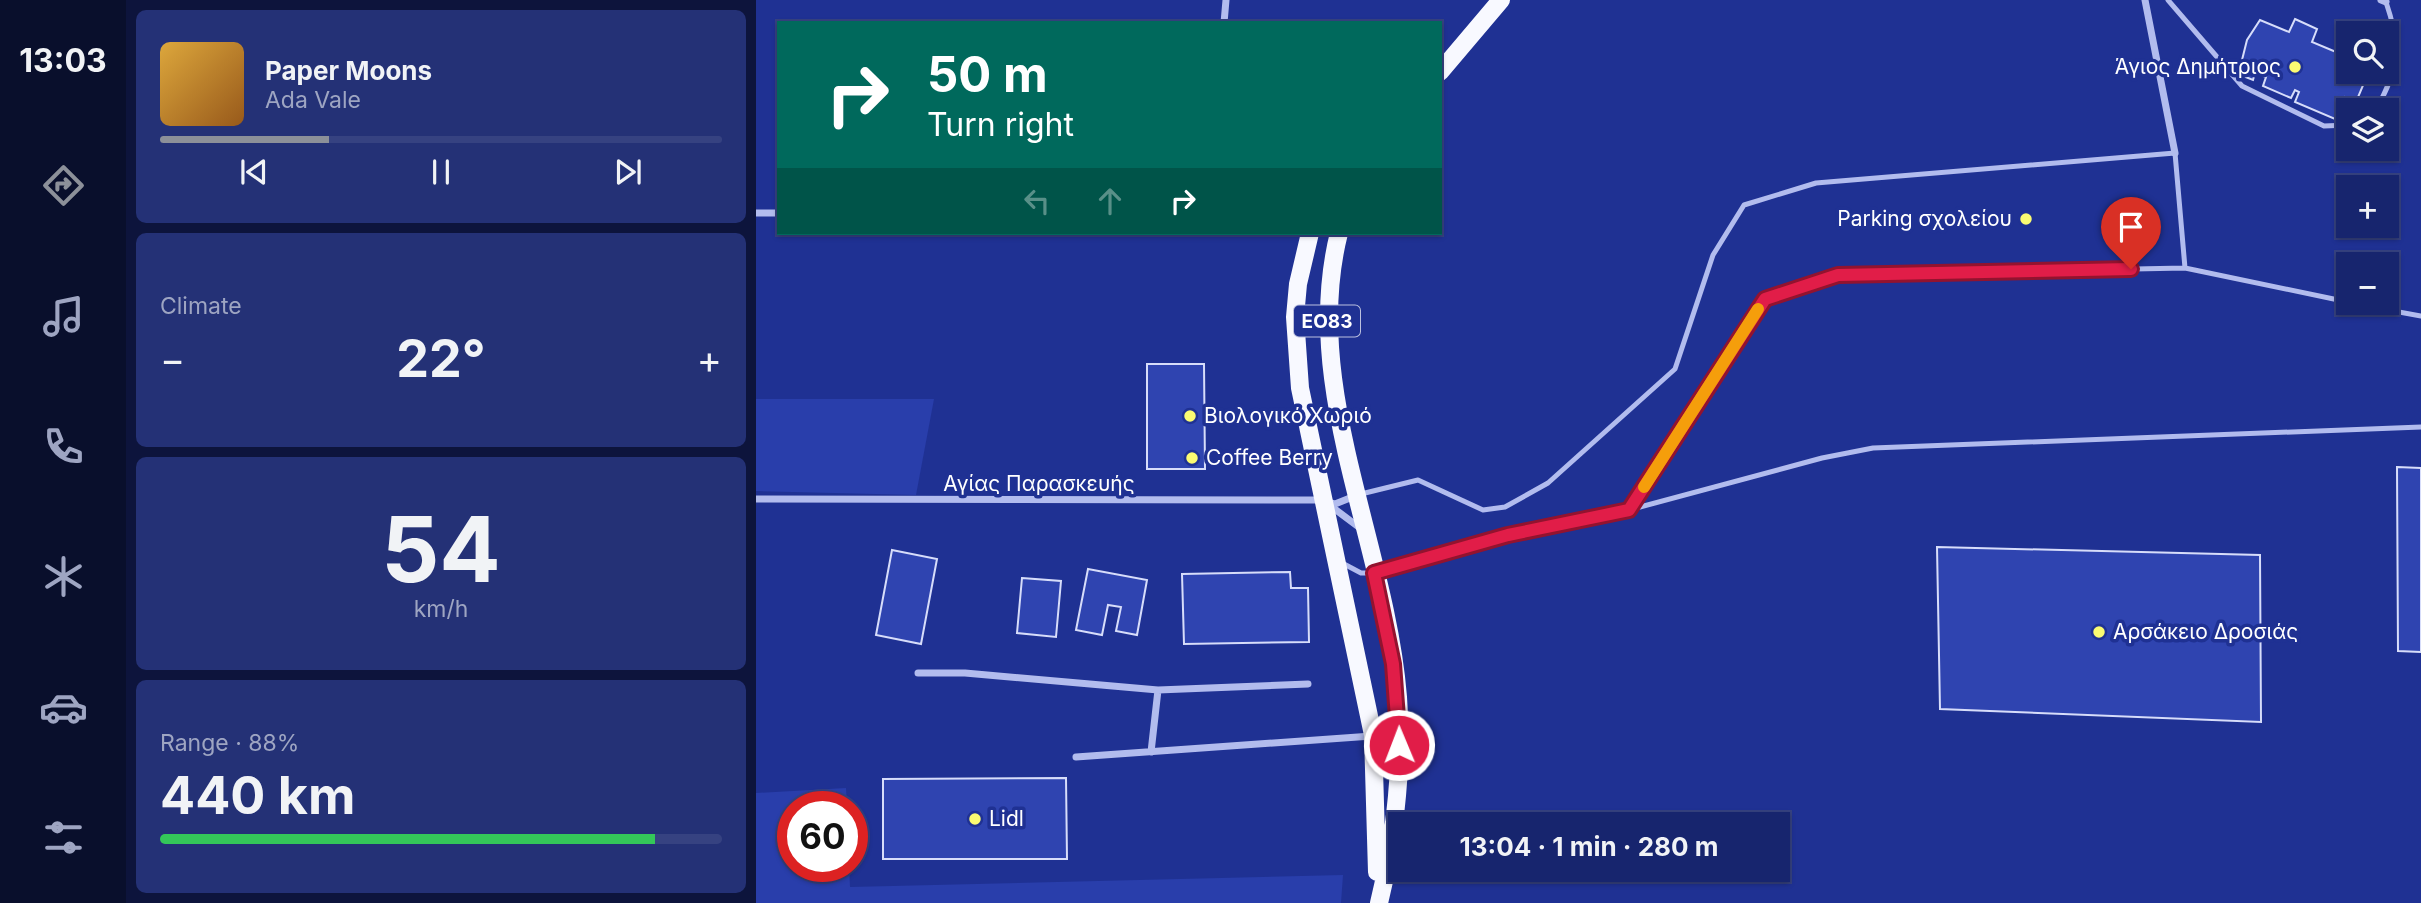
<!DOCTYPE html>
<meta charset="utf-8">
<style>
body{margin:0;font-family:Inter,sans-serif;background:#243176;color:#f1f3f6;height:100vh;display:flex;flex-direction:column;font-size:26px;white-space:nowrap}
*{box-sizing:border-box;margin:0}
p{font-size:23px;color:#9ea5c2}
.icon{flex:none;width:38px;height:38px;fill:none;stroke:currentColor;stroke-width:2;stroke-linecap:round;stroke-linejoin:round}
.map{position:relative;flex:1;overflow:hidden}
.side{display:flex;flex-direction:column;gap:10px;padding:10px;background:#0d143c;width:630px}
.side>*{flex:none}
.guide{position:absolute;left:21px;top:21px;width:665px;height:214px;border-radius:0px;box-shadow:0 2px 5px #0004,0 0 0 2px #364281;background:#00695c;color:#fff;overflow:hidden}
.controls{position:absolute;left:1580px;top:21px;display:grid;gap:14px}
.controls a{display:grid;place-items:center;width:63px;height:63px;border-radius:0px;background:#17256e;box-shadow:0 2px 5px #0004,0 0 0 2px #364281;font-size:35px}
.speed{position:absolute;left:21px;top:791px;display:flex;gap:14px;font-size:35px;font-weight:700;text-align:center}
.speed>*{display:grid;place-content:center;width:91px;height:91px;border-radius:50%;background:#17256e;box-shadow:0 2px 5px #0004,0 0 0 2px #364281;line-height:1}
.speed .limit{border:10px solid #d22;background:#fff;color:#111}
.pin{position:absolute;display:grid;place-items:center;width:60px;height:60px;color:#fff;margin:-72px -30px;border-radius:50% 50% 50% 0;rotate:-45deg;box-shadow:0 0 7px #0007}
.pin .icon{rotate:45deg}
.me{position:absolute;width:77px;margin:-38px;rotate:359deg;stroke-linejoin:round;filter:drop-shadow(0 0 5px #0008)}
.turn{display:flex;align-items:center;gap:24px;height:147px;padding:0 35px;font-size:32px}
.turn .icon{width:91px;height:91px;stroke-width:2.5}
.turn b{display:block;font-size:49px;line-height:60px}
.lanes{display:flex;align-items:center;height:66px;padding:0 35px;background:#0003;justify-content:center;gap:35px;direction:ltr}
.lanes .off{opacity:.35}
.big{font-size:52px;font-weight:700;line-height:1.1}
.side .tile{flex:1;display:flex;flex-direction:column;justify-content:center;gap:10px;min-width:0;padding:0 24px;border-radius:10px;background:#243176}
.side .dial{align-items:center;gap:0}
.dial b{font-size:91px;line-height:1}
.song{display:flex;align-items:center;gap:21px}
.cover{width:84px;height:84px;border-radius:10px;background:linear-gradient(135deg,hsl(40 70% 55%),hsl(30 70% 35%))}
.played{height:7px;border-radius:4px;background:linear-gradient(90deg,#8c9099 30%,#364281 30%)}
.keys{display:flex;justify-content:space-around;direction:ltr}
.heat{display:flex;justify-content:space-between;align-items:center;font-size:38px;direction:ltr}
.charge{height:10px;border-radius:5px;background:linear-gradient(90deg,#34c759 88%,#364281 0)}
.trip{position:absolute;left:632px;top:812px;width:402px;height:70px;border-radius:0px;background:#17256e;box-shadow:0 2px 5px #0004,0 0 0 2px #364281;font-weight:700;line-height:70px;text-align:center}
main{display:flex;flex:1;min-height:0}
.tab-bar{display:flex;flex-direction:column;width:126px;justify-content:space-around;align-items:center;background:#090f2c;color:#9ea5c2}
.tab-bar .icon{width:49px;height:49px}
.tab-bar .on{color:#8c9099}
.tab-bar b{font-size:32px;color:#f1f3f6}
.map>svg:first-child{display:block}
.green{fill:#293eab}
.building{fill:#2f44b0;stroke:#d7ddfa;stroke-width:2}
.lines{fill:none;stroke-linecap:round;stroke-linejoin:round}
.lane{stroke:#b2bcee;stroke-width:5}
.street{stroke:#b2bcee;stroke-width:7}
.primary{stroke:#f8f9ff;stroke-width:18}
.route-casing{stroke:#92132f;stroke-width:18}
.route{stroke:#e11d48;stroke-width:12}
.slow{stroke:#f59e0b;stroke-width:12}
.poi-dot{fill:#fbfb72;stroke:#1f3193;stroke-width:2.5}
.labels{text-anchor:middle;stroke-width:7;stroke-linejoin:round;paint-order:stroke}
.shield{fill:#1f3193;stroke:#bcc1df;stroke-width:2}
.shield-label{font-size:19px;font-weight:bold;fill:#fff}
.poi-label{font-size:21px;fill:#fff;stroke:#1f3193;text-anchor:start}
.street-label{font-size:21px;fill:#fff;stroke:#1f3193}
</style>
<main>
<nav class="tab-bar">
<b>13:03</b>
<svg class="icon on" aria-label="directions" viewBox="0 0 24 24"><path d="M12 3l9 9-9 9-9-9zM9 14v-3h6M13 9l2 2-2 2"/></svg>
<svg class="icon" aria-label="music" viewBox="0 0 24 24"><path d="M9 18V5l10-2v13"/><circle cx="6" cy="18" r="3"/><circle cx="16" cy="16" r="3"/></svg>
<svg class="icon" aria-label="phone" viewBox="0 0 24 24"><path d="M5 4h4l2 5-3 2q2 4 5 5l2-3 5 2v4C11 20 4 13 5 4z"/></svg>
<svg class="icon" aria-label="climate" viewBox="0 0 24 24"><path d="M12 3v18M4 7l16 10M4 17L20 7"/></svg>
<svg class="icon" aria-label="car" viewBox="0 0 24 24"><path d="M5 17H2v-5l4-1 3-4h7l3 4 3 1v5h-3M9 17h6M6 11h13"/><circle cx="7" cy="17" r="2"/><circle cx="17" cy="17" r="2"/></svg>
<svg class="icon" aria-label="filters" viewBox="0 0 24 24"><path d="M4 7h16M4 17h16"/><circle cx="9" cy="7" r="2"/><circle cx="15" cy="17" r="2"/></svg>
</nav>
<section class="side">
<div class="tile">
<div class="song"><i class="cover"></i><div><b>Paper Moons</b><p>Ada Vale</p></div></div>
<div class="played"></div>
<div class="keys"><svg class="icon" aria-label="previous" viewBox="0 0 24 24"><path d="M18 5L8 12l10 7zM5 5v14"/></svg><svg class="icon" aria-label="pause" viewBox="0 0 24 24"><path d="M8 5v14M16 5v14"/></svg><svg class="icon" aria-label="next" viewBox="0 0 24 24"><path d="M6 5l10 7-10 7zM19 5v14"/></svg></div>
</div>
<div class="tile"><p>Climate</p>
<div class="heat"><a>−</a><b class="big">22°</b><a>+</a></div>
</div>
<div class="tile dial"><b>54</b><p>km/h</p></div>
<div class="tile"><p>Range · 88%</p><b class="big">440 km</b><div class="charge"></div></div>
</section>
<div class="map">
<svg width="1665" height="903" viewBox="0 0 1665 903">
<rect width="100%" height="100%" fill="#1f3193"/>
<!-- green -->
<path class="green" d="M0 399H178L160 495 0 491Z
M90 788 91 807H37V866H93L94 887 587 875 585 903H0V793Z"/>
<!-- building -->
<path class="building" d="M1539 19 1561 29 1556 42 1592 57V72L1611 76 1600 102 1589 97 1579 119 1539 102 1543 92 1539 90 1535 98 1507 86 1510 77 1499 73 1497 80 1487 76 1485 64 1491 40 1504 20 1533 32Z
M391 364H448L449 469H391Z
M1641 467 1665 468V652L1642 651Z
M1181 547 1504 555 1505 722 1184 709Z
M136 550 181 559 165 644 120 635Z
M332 569 391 580 381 635 360 631 365 607 352 605 346 635 320 630Z
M534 572 535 588H552L553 642 428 644 426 574Z
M266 578 305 581 300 637 261 633Z
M310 778 311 859H127V779Z"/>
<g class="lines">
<!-- lane -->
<path class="lane" d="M1412 0 1486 86 1568 126 1592 125
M1620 110C1643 67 1646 49 1630 2
M1594 303 1665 316
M605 494 662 480 727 510 749 507 792 483 919 369 957 255 988 205 1060 183 1419 153 1429 268 1592 302
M873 510 1009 299 1082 275 1429 268
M588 564 605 573H618L752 535 873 510 1066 458 1117 448 1665 427"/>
<!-- street -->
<path class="street" d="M1389 0 1419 153
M1625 0 1630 2
M468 23 470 0
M0 213H23
M0 499 566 500 579 504 599 496
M572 504 604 528
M162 673H209L402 690 552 684
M395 752 402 690
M320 757 616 736"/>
<!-- primary -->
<path class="primary" d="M684 72 745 0
M554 233 542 284 539 317 544 388 617 735 621 872
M583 233C544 387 630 543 642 697 647 765 639 837 623 903"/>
</g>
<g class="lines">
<!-- route casing -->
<g class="route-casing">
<path id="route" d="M643 745 637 664 618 573 752 535 873 510 1009 299 1082 275 1375 269"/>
</g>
<!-- route -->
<use href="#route" class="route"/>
<!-- slow -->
<path class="slow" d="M888 487 1002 309"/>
</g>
<!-- markers -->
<g class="poi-dot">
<circle cx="1539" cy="67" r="7"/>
<circle cx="1270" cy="219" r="7"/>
<circle cx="434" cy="416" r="7"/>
<circle cx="436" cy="458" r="7"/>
<circle cx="1343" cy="632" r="7"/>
<circle cx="219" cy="819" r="7"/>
</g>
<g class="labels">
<!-- shield labels -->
<rect class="shield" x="538" y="305.5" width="66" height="31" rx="5"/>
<g class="shield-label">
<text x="571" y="328">ΕΟ83</text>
</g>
<!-- poi labels -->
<g class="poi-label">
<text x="1525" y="74" text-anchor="end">Άγιος Δημήτριος</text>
<text x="1256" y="226" text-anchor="end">Parking σχολείου</text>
<text x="448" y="423">Βιολογικό Χωριό</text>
<text x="450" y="465">Coffee Berry</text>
<text x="1357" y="639">Αρσάκειο Δροσιάς</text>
<text x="233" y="826">Lidl</text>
</g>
<!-- street labels -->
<g class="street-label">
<text x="283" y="491">Αγίας Παρασκευής</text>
</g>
</g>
</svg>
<div class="controls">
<a><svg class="icon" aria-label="search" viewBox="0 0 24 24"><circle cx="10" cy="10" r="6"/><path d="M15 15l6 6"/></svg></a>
<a><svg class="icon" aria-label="layers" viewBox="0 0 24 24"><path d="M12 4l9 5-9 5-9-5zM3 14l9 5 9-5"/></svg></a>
<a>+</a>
<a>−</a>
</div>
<div class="speed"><div class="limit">60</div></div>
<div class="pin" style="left:1375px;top:269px;background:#d93025"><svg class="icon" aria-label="arrive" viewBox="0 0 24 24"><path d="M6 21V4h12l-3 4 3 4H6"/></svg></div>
<svg class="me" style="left:643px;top:745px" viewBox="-20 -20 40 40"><circle r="17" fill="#e11d48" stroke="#fff" stroke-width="3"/><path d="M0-11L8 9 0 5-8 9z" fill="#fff"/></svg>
<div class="trip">13:04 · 1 min · 280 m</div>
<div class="guide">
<div class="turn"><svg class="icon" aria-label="right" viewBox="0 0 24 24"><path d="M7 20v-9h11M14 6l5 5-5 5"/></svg><div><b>50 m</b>Turn right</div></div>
<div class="lanes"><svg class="icon off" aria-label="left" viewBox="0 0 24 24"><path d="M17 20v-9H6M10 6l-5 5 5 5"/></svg><svg class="icon off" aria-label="ahead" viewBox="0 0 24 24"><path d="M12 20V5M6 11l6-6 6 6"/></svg><svg class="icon" aria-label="right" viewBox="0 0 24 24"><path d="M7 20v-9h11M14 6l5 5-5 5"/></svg></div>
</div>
</div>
</main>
